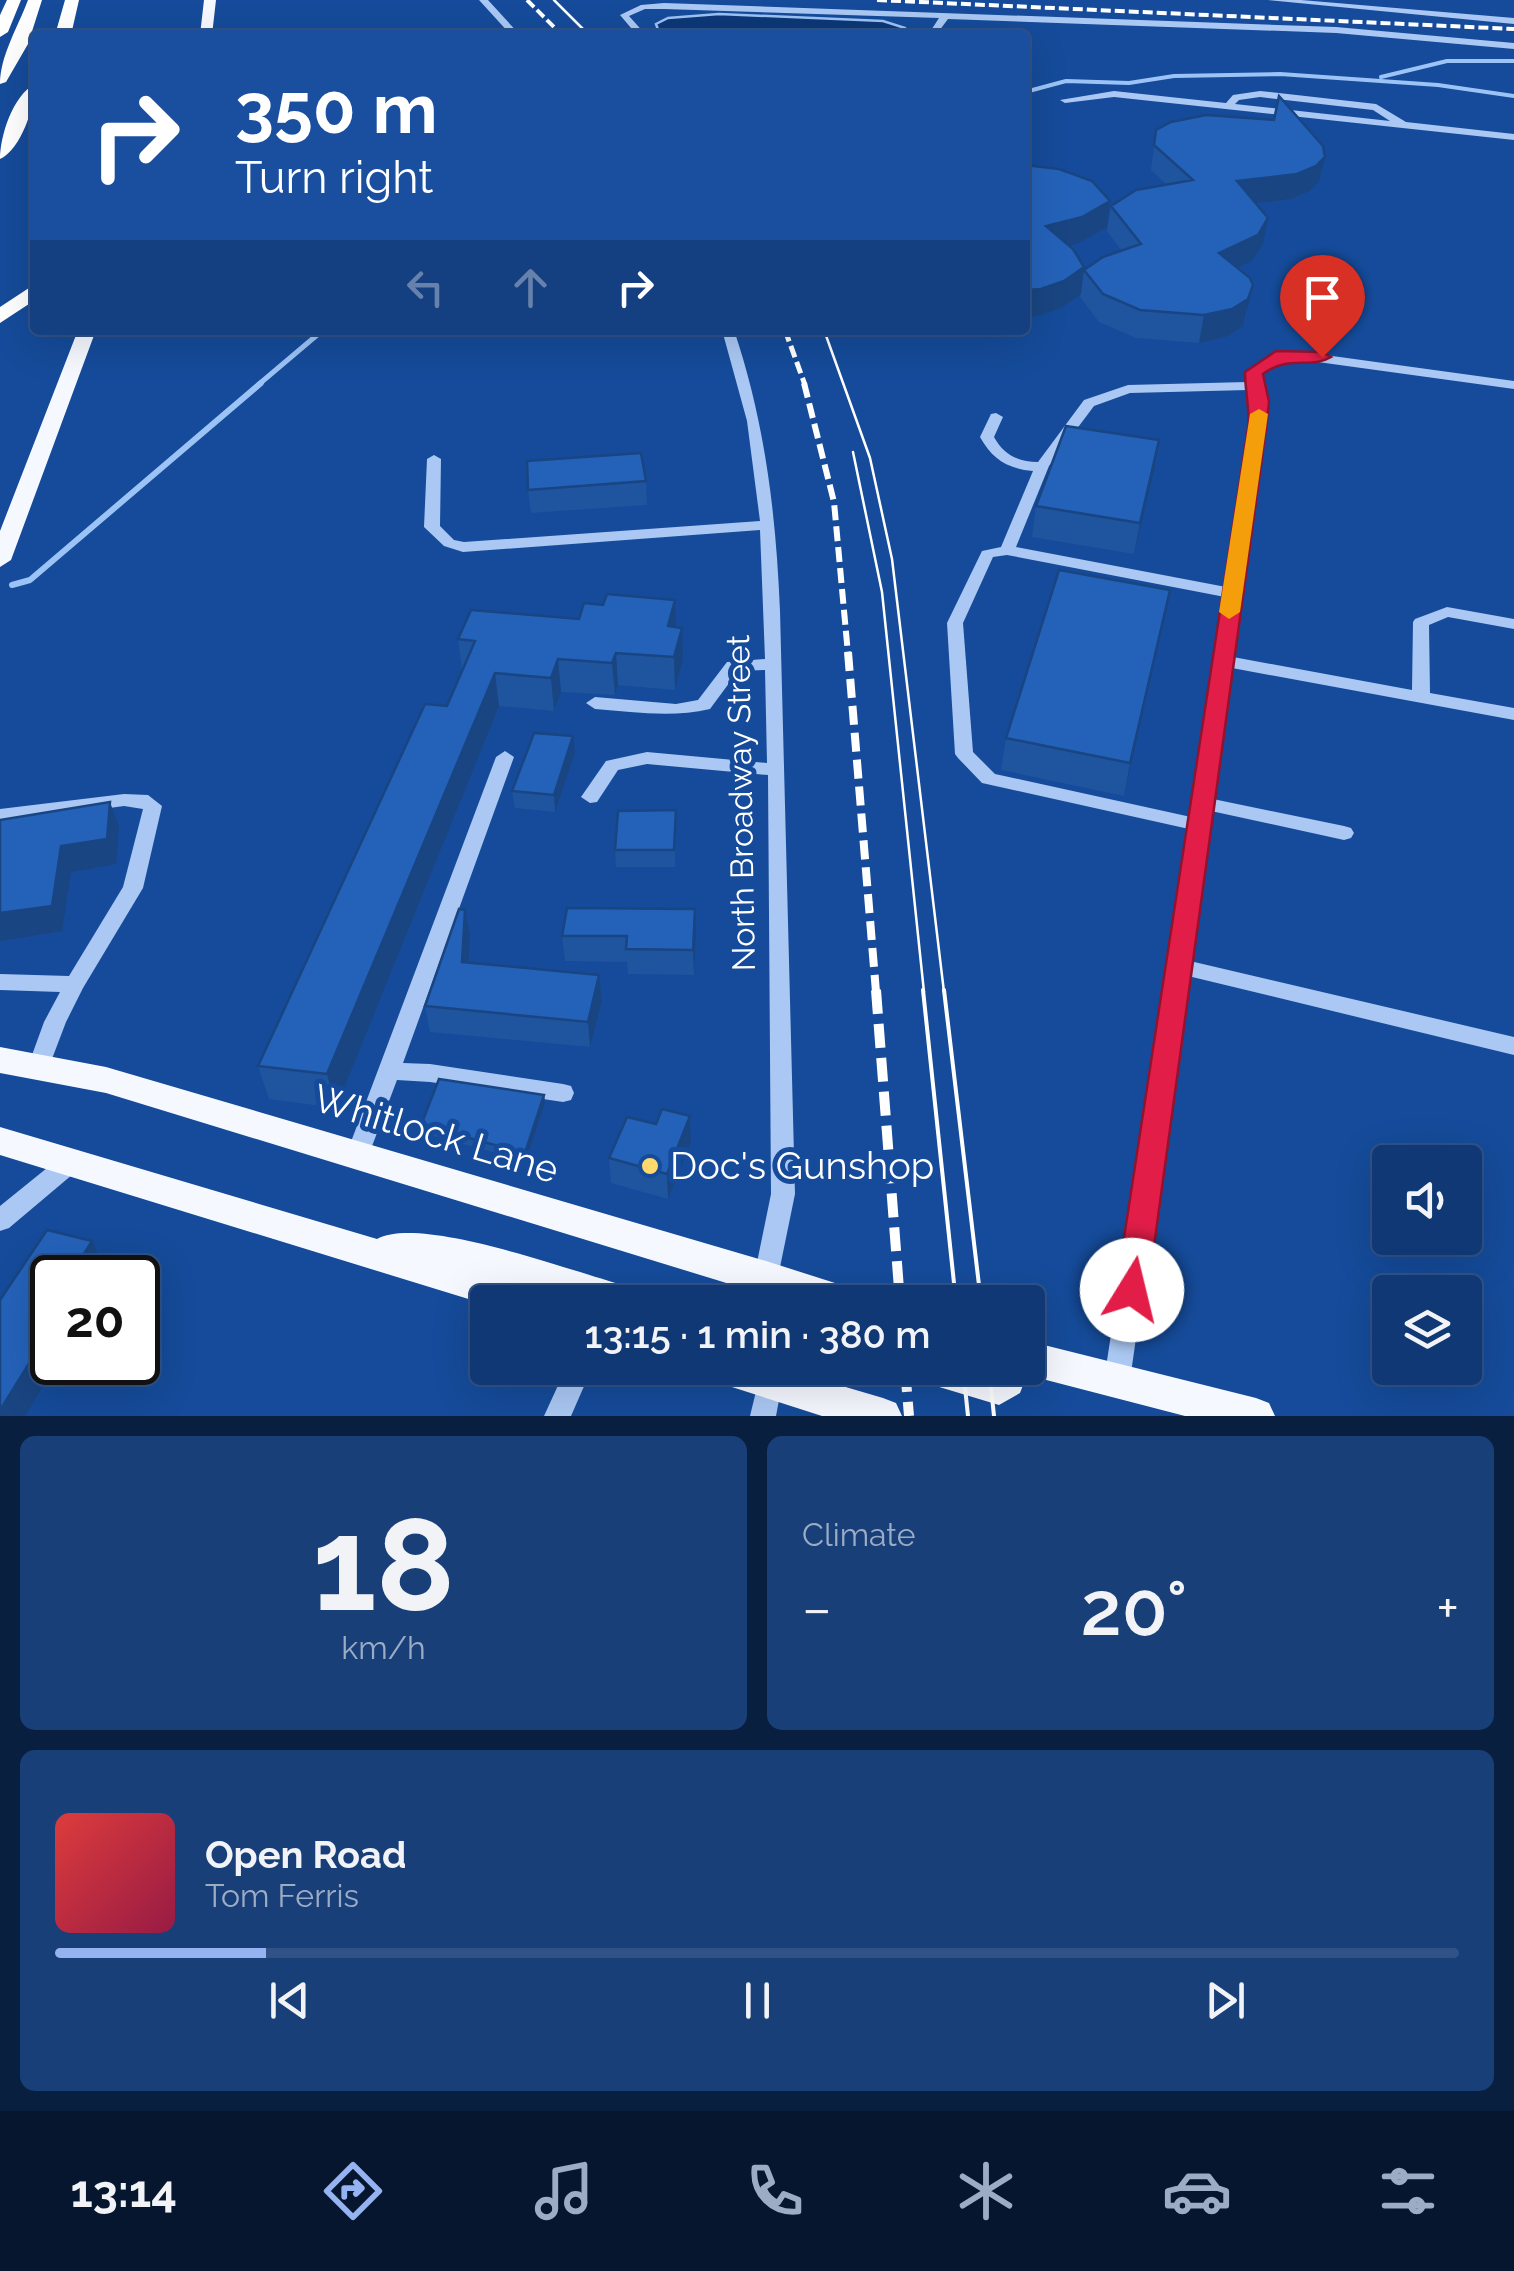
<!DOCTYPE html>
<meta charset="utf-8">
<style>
body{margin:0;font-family:Raleway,sans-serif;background:#193f79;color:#f1f3f6;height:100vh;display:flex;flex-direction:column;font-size:38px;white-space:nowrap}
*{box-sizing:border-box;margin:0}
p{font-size:32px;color:#9cacc5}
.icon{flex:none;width:55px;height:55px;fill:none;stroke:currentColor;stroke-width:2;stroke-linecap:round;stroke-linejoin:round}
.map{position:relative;height:1416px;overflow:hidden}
.side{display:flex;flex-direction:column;gap:20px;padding:20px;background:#091f40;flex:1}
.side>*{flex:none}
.hud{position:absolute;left:30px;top:30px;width:1000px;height:305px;border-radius:10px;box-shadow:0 10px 40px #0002,0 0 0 2px #305286;background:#1a4fa0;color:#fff;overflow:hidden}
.buttons{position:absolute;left:1372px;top:1145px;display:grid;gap:20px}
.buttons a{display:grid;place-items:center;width:110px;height:110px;border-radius:10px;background:#103874;box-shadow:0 10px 40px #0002,0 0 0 2px #305286;font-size:50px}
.speed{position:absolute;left:30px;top:1255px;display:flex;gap:20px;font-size:50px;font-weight:700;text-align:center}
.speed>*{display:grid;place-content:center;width:130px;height:130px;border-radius:50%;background:#103874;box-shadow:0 10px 40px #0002,0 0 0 2px #305286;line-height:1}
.speed .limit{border:5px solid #111;border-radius:15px;background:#fff;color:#111}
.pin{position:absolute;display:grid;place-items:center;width:85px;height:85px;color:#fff;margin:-102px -42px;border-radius:50% 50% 50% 0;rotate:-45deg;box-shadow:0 0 10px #0007}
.pin .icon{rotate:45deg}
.me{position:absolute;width:110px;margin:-55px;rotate:9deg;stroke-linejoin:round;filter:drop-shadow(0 0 8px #0008)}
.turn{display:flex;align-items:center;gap:35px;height:210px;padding:0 40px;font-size:45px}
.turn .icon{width:130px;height:130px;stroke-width:2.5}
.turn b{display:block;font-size:70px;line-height:85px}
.lanes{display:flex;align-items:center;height:95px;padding:0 40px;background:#0003;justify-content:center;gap:50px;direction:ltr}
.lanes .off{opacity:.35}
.big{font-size:75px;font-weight:600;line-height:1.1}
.side .card{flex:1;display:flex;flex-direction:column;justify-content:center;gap:15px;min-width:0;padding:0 35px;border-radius:15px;background:#193f79}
.side .dial{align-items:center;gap:0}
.dial b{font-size:130px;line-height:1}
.song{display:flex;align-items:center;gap:30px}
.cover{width:120px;height:120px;border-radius:15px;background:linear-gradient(135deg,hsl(0 70% 55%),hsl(340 70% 35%))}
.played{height:10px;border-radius:5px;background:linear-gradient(90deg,#95b2f1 15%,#305286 15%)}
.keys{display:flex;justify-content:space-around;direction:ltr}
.heat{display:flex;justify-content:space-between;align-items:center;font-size:55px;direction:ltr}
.side .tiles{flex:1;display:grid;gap:20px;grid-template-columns:1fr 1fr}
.card:last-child{grid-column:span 2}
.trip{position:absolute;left:470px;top:1285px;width:575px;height:100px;border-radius:10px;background:#103874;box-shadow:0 10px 40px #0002,0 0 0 2px #305286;font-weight:600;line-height:100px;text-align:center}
.tab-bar{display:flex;height:160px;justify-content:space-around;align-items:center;background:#06162e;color:#9cacc5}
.tab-bar .icon{width:70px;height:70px}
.tab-bar .on{color:#95b2f1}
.tab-bar b{font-size:45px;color:#f1f3f6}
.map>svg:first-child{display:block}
.water{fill:#0d3777;stroke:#9cc3f5;stroke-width:2.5}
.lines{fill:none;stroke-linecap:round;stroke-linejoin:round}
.stream-far2{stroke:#9cc3f5;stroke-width:4}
.stream-far1{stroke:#9cc3f5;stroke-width:5}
.stream{stroke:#9cc3f5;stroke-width:6}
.minor{fill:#aac8f3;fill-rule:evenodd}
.major{fill:#f5f9ff;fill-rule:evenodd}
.highway{fill:#fff;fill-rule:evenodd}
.tram-far1{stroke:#fff;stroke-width:2.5}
.tram{stroke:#fff;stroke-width:4}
.rail-far4{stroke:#fff;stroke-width:4;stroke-dasharray:10 4;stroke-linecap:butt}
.rail-far3{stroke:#fff;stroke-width:5;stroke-dasharray:12 5;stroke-linecap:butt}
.rail-far2{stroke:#fff;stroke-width:6;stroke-dasharray:15 6;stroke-linecap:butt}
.rail-far1{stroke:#fff;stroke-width:8;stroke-dasharray:19 8;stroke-linecap:butt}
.rail{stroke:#fff;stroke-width:10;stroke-dasharray:24 10;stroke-linecap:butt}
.wall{fill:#1f549f}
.shaded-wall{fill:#194582}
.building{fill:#2462b9;stroke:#194582;stroke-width:2.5}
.route{fill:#e11d48;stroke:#92132f;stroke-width:2.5}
.slow{fill:#f59e0b}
.poi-dot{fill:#ffd96b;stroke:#154b9a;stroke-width:4}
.labels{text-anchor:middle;stroke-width:10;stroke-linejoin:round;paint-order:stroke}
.street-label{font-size:32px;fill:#fff;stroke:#154b9a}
.near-street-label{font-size:38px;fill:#fff;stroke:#154b9a}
.near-poi-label{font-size:38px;fill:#fff;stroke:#154b9a;text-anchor:start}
</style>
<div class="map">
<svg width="1514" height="1416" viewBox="0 0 1514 1416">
<rect width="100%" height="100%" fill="#154b9a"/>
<!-- water -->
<path class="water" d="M719 14 883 21 905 28 907 35H660L656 24 668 18Z"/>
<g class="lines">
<!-- stream-far2 -->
<path class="stream-far2" d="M1381 77 1447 61H1514
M1025 92 1066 81 1129 83 1174 76 1280 74 1438 85 1514 96"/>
<!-- stream-far1 -->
<path class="stream-far1" d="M258 385 323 330"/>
<!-- stream -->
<path class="stream" d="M12 585 30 580 261 383"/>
<!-- minor -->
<path class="minor" d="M479 0H488L520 35H511Z
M1268 0H1301L1514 18V24Z
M664 3 1336 27 1514 43V49L1336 33 948 19 936 35H928L939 18 664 9H645L629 16 646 35H637L620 15 641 5Z
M1114 91 1226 103 1233 95 1260 91 1376 104 1406 122 1514 134V140L1114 97 1065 103 1060 100ZM1260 97 1373 110 1390 121 1235 104 1239 100Z
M722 330H734C765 422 776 514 780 611L795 1194 778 1277 775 1285 766 1288 757 1285 754 1277 771 1194 768 775 647 764 618 770 597 802 590 803 581 797 606 761 647 752 767 763 765 670 738 671 710 709C672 718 634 712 595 709L586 703 595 697 676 704 698 700 727 662 765 659 760 530 463 552 444 546 424 527 427 459 434 455 441 459 440 526 454 540 464 542 760 521 747 421Z
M1296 351 1514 381V389L1296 359 1279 361 1261 373 1264 428 1233 657 1412 690 1413 622 1415 619 1447 607 1514 619V629L1448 617 1429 625 1430 693 1514 708V720L1232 668 1213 799 1344 826 1351 828 1354 833 1351 838 1344 840 1211 811 1190 961 1514 1037V1055L1188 976 1130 1380 1126 1389 1117 1392 1108 1389 1104 1380 1189 829 982 783 958 758 955 754 947 623 982 551 1001 547 1033 471C1008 469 992 459 980 437L991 414 996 413 1003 417 994 437C1004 455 1018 462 1038 462L1084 400 1128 385 1247 382 1249 369 1271 354ZM1248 390 1250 428 1226 587 1016 547 1049 466 1094 406 1130 393ZM1007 555 1225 597 1191 817 995 774 973 752 963 623 993 557Z
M505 751 514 757 403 1063 430 1064 563 1084 571 1086 574 1093 571 1100 563 1102 430 1082 397 1080 366 1162 358 1165 350 1162 346 1155 496 757Z
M124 794 148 795 162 806 143 888 83 988 66 1022 47 1072 39 1075 31 1072 28 1066 44 1022 60 992 0 990V974L69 976 123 887 143 809 124 806 0 823V809Z
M71 1152 79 1155 83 1162 79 1169 9 1228 0 1231V1206L63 1155Z
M566 1368H592L571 1416H544Z
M769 1371 778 1375 782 1384 776 1416H750L760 1375Z"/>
<!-- major -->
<path class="major" d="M204 0H216L212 35H200Z
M78 330H96L11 560 0 567V531Z
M0 1047 106 1067 766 1261 857 1290 862 1302H792L780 1299 779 1302H743L746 1289 106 1093 0 1073Z
M0 1127 377 1239C421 1215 571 1271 623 1285L636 1290 641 1302H568L547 1297 550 1302 488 1305 0 1155Z
M1028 1341 1256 1398 1269 1403 1275 1416H1185L1027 1375 1020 1393 999 1405 916 1380 910 1368H1028Z
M704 1368H781L883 1398 896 1403 902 1416H822L710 1380Z"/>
<!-- highway -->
<path class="highway" d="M7 0H21L8 32 0 37V15Z
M28 0H42L28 44 6 82 0 84C0 56 18 27 28 0Z
M65 0H79L71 35H55Z
M35 84C35 106 21 150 0 159 0 136 13 95 35 84Z
M35 284V300L0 323V307Z"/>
<!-- tram-far1 -->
<path class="tram-far1" d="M554 0 589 35
M824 330 870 458 892 559 944 992
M853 452 882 592 924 992"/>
<!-- tram -->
<path class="tram" d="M923 990 956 1302
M944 990 981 1302
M963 1368 968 1416
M989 1368 994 1416"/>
<!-- rail-far4 -->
<path class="rail-far4" d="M527 0 562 35
M877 0 1514 29"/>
<!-- rail-far3 -->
<path class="rail-far3" d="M785 330 805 385"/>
<!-- rail-far2 -->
<path class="rail-far2" d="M804 383 834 502 848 654"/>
<!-- rail-far1 -->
<path class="rail-far1" d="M848 652 876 992"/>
<!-- rail -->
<path class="rail" d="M876 990 900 1302
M905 1368 909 1416"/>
</g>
<!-- wall -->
<path class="wall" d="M1156 130 1319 181 1310 191 1291 199 1255 203 1263 244 1252 261 1238 268 1247 312 1243 326 1226 337 1199 343 1136 338 1099 322 1080 297 1084 270 1121 250 1107 231 1111 206 1167 185 1151 170Z
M1159 440 1134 554 1032 537 1036 506Z
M646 481 647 505 531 513 528 490Z
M1163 621 1124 796 1001 770 1006 738Z
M676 627 683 660 675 690 618 685 615 695 561 692 554 711 499 706 336 1108 269 1099 258 1066 447 706 462 670 458 639Z
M575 753 555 812 515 808 512 791Z
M676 827 675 867H616L615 850Z
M695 909 696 934 694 975 628 974 627 962 565 961 562 936Z
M470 935 468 963 599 975 602 1001 590 1047 430 1032 425 1006Z
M544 1095 545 1103 526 1161 423 1133 421 1125Z
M690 1116 691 1142 668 1199 611 1183 609 1158 656 1124Z"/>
<!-- shaded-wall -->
<path class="shaded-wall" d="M1325 157 1319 181 1310 191 1291 199 1232 206 1237 181Z
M1110 201 1107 227 1079 243 1043 253 1046 226Z
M1268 218 1263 244 1252 261 1214 279 1219 253Z
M1084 267 1081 294 1061 308 1038 316 1025 318V290Z
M1253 285 1243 326 1226 337 1199 343 1204 315Z
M1159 440 1154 470 1134 554 1140 523Z
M1170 590 1163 621 1124 796 1130 763Z
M675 600 676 631 669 658 668 626Z
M682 628 683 660 675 690 674 657Z
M616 653 618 685 615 695 612 663Z
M558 659 561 692 554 711 551 678Z
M495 673 499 706 336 1108 327 1074Z
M573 736 575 753 555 812 554 795Z
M110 802 119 827 116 864 71 872 62 931 0 941V913L61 846Z
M695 909 696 934 694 975 693 950Z
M465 910 470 935 467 988 462 962Z
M599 975 602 1001 590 1047 588 1022Z
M544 1095 545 1103 526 1161 525 1153Z
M690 1116 691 1142 668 1199 667 1174Z
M92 1241 103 1266 96 1278H69Z
M52 1303V1348L49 1353 52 1362H55L56 1365 25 1416H0V1410L30 1338Z"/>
<!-- building -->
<path class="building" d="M1279 96 1323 146 1325 157 1316 166 1297 174 1237 181 1268 218 1258 235 1219 253 1250 278 1253 285 1248 299 1232 309 1204 315 1140 310 1103 294 1084 270 1103 257 1141 244 1111 206 1136 190 1193 180 1154 145 1156 130 1171 122 1206 115 1274 120Z
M1025 165 1059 169 1092 181 1110 201 1082 217 1046 226 1073 249 1084 267 1064 281 1041 289 1025 290Z
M1066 426 1159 440 1140 523 1036 506Z
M641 453 646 481 528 490 527 461Z
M1059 570 1170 590 1130 763 1006 738Z
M607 594 675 600 668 626 682 628 674 657 616 653 612 663 558 659 551 678 495 673 327 1074 258 1066 425 704 447 706 475 641 458 639 471 610 579 619 584 603 603 605Z
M534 733 573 736 554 795 512 791Z
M110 802 107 839 61 846 52 906 0 913V820Z
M676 810 674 850H615L618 811Z
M567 908 695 909 693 950 626 949 627 936H562Z
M459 909 465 910 462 962 599 975 588 1022 425 1006Z
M439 1079 544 1095 525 1153 421 1125Z
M662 1109 690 1116 667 1174 609 1158 627 1117 656 1124Z
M47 1230 92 1241 69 1278H52V1303L30 1338 43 1341 0 1410V1300Z"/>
<!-- route -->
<path class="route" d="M1276 351 1322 352 1331 357C1310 370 1290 354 1263 374L1269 402 1266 428 1148 1290 1143 1301 1132 1305 1121 1301 1116 1290 1248 428C1250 408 1245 392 1245 372Z"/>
<!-- slow -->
<path class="slow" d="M1259 409 1268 414 1240 612 1229 619 1219 612 1250 414Z"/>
<!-- markers -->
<circle class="poi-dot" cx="650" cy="1166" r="10"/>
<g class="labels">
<!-- street labels -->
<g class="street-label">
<text transform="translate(741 803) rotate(-91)" y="11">North Broadway Street</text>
</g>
<!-- near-street labels -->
<g class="near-street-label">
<text transform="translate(436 1134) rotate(17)" y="13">Whitlock Lane</text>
</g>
<!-- near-poi labels -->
<g class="near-poi-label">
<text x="670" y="1179">Doc's Gunshop</text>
</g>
</g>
</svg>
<div class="buttons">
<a><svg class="icon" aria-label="sound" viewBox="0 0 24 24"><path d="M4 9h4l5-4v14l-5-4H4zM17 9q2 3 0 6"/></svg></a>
<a><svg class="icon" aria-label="layers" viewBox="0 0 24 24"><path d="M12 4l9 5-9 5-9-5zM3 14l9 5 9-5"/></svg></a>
</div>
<div class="speed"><div class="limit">20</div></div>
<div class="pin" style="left:1322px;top:357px;background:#d93025"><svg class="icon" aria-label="arrive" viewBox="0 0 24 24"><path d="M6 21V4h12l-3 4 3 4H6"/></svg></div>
<svg class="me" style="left:1132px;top:1290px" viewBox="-20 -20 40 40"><circle r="19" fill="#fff"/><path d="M0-13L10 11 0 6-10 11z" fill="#e11d48"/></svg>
<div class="trip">13:15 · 1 min · 380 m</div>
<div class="hud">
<div class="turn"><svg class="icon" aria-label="right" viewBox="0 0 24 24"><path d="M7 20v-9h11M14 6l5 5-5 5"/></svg><div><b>350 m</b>Turn right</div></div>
<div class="lanes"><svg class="icon off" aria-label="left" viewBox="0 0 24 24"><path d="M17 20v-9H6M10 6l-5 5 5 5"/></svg><svg class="icon off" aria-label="ahead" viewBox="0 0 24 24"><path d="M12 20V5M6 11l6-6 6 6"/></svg><svg class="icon" aria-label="right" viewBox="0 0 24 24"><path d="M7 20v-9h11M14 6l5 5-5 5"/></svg></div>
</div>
</div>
<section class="side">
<div class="tiles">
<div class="card dial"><b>18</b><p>km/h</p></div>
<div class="card"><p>Climate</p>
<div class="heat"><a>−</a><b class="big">20°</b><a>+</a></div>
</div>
<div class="card">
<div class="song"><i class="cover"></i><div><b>Open Road</b><p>Tom Ferris</p></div></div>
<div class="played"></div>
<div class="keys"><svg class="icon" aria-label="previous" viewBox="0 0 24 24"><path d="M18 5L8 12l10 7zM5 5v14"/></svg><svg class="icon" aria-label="pause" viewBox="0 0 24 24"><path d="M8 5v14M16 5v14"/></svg><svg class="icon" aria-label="next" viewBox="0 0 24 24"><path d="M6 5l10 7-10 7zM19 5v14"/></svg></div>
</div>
</div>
</section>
<nav class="tab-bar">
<b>13:14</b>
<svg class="icon on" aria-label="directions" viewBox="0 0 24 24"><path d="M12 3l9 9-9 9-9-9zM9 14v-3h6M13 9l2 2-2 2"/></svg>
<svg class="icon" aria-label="music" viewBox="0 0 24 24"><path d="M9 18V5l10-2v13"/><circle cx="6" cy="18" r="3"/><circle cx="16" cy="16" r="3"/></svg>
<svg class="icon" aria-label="phone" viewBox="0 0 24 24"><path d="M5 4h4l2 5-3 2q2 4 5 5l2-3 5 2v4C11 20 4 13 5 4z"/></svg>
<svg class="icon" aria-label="climate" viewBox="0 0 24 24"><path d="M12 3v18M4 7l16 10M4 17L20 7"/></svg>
<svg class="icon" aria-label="car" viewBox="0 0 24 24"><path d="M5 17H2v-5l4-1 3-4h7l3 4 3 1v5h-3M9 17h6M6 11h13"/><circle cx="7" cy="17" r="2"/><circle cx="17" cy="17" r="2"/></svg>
<svg class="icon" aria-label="filters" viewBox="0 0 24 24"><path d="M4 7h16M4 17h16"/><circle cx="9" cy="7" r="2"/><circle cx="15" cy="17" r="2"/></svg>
</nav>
